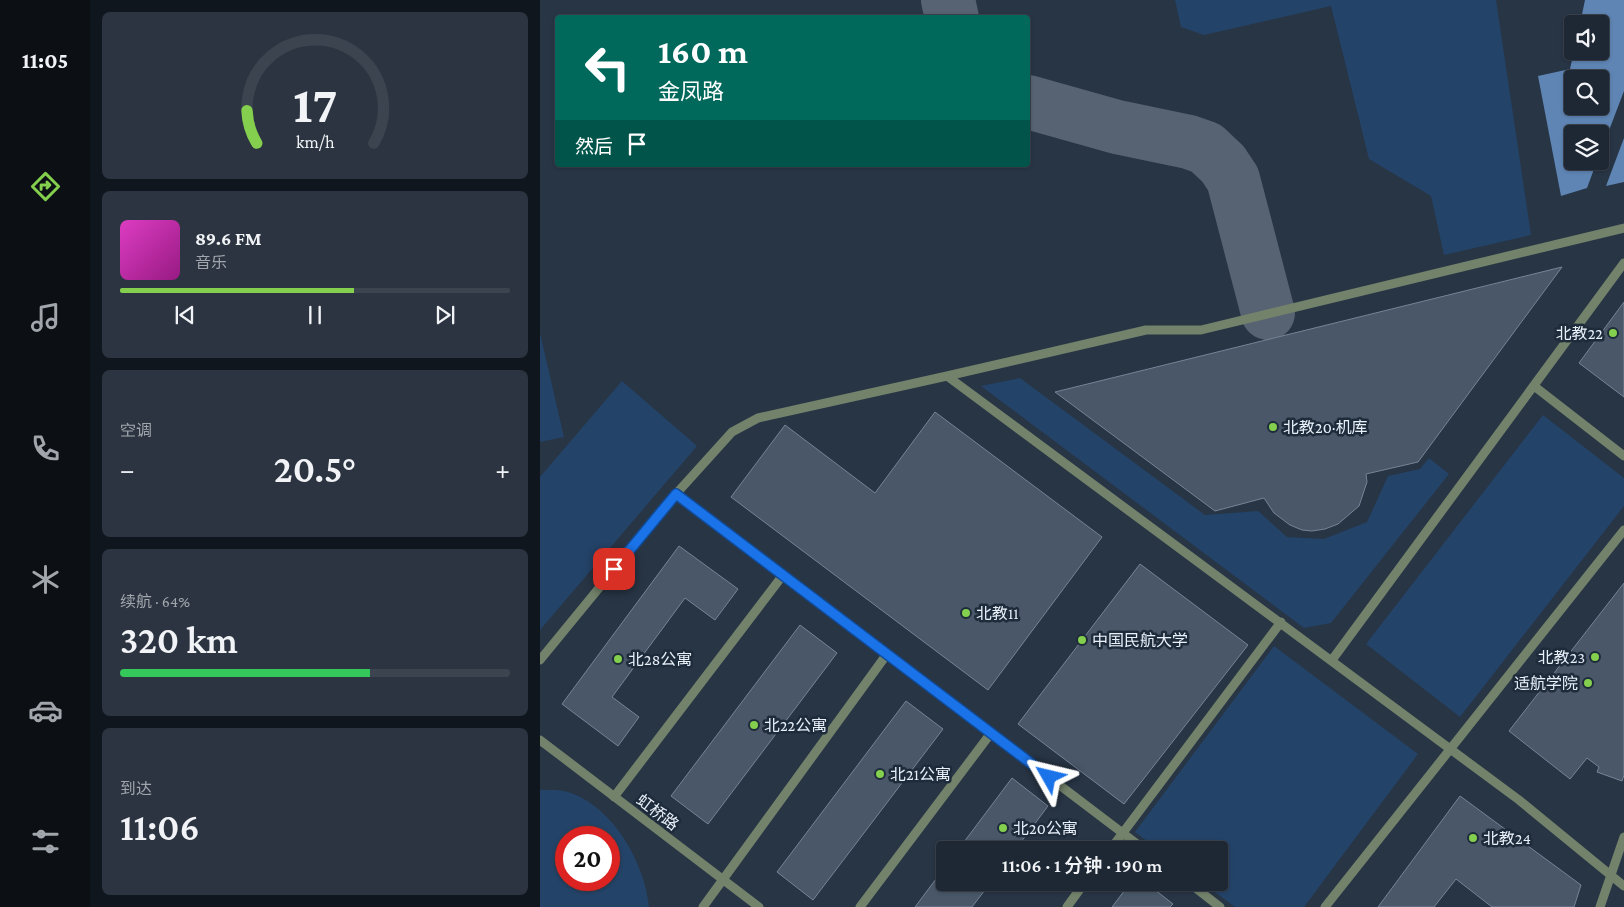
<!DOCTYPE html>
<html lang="zh">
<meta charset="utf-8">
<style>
body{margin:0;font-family:"Crimson Pro","Noto Sans SC",serif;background:#2b3440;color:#f1f3f6;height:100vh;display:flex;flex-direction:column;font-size:19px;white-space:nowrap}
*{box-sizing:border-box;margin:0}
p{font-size:16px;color:#a1a6ac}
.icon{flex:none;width:28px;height:28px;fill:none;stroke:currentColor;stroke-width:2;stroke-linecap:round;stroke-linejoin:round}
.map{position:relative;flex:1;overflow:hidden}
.drawer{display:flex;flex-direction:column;gap:12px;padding:12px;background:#10161d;width:450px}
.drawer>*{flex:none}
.banner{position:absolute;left:15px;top:15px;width:475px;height:152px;border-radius:5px;box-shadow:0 1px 4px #0004,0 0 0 1px #3c444f;background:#00695c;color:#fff;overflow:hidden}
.fabs{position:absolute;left:1024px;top:15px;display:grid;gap:10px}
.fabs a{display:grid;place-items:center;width:45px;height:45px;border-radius:5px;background:#1e2834;box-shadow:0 1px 4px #0004,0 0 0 1px #3c444f;font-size:25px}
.speed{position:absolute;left:15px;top:826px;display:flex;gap:10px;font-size:25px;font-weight:700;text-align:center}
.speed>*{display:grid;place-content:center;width:65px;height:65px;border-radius:50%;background:#1e2834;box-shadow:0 1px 4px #0004,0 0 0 1px #3c444f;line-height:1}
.speed .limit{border:8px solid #d22;background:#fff;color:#111}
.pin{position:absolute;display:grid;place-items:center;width:42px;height:42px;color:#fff;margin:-21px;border-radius:10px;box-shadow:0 2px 8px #0006}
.me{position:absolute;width:55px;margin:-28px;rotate:307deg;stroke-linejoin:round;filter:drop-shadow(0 0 4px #0008)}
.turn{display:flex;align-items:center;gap:18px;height:105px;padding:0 20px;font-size:22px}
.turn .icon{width:65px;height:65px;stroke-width:2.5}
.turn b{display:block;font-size:35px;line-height:42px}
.then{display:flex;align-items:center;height:48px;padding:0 20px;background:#0003;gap:10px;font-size:19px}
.big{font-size:38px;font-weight:600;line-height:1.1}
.drawer .tile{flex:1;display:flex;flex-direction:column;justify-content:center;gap:8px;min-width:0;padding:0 18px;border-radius:8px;background:#2b3440}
.drawer .dial{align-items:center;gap:0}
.dial svg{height:130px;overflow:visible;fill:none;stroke:#3c444f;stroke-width:7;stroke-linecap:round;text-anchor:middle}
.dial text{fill:#f1f3f6;stroke:none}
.song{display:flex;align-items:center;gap:15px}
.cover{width:60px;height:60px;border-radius:8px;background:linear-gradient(135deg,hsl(310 70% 55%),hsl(310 70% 35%))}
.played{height:5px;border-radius:2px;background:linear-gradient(90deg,#84cf4d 60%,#3c444f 60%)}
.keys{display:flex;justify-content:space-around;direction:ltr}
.heat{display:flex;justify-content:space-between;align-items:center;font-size:28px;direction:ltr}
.charge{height:8px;border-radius:4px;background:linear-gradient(90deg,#34c759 64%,#3c444f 0)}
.trip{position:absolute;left:396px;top:841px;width:292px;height:50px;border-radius:5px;background:#1e2834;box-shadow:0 1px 4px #0004,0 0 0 1px #3c444f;font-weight:600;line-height:50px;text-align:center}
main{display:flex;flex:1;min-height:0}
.menu{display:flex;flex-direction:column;width:90px;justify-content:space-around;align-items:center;background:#0c1015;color:#a1a6ac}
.menu .icon{width:35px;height:35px}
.menu .on{color:#84cf4d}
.menu b{font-size:22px;color:#f1f3f6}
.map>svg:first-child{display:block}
.green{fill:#244368;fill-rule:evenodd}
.water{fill:#5f85b4;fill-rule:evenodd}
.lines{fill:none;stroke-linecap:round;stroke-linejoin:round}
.taxiway{stroke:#576372;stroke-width:54}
.building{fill:#495768;stroke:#768497}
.service{stroke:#73826b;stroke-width:9}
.route-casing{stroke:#114b97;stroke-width:12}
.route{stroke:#1a73e8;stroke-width:9}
.poi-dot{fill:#84cf4d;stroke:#1e2b3a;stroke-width:2}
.labels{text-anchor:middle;stroke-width:5;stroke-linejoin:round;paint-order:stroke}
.poi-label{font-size:16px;fill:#e8f0fa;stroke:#1e2b3a;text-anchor:start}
.street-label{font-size:16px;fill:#e8f0fa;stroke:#1e2b3a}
</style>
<main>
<nav class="menu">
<b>11:05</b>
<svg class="icon on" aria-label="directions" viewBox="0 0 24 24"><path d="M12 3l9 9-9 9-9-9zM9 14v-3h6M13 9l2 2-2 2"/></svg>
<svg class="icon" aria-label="music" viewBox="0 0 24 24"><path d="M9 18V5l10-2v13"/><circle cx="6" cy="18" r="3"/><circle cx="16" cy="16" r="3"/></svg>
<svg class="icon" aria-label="phone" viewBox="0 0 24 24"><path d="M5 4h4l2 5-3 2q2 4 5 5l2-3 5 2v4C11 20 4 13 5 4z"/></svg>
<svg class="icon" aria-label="climate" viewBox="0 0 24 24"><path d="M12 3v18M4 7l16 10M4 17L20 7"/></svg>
<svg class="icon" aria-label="car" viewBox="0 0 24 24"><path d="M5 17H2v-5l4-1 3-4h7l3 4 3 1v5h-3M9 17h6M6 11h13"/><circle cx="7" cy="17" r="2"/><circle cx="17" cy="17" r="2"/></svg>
<svg class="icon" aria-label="filters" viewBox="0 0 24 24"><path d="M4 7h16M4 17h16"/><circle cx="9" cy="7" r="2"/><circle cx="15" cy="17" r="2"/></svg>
</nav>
<section class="drawer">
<div class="tile dial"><svg viewBox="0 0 100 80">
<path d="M14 69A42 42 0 1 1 86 69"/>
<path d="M14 69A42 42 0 0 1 8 49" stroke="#84cf4d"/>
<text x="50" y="56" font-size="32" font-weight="700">17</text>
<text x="50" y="72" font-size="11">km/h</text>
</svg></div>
<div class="tile">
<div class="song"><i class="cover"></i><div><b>89.6 FM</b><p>音乐</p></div></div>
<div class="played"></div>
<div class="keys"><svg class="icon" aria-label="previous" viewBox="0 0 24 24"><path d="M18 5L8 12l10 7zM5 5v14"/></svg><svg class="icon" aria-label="pause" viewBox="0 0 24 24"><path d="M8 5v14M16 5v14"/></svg><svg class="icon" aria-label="next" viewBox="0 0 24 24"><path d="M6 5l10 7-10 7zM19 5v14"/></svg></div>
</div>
<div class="tile"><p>空调</p>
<div class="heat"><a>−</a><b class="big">20.5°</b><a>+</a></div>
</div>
<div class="tile"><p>续航 · 64%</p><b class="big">320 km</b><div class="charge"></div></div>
<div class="tile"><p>到达</p><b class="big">11:06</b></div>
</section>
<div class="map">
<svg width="1084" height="907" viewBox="0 0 1084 907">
<rect width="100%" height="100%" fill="#283545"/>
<!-- green -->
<path class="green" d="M635 0H956L991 235 904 255 891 196 829 159 791 6 664 35 641 27Z
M0 333 24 437 0 442Z
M480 378 665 515 718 511 747 537 784 539 827 522 848 476 880 469 889 458 909 474 791 623 764 628 441 386Z
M82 381 157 446 0 630V477Z
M1003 415 1084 478V506L920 717 826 644Z
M734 646 878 754 764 907H695L663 883 680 882V850H619L595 832Z
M0 790C10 790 21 789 31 793 74 808 105 864 109 907H0ZM26 838H69V880H26Z"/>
<!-- water -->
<path class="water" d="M1045 0H1084V91L1060 154V134H1032V161H1057L1047 188 1021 196 998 76 1030 69 1034 51H1060V24H1040ZM1032 79H1060V106H1032Z
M1084 138V182L1066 186Z"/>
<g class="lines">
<!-- taxiway -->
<path class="taxiway" d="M408 0 412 18
M488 102 577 127 649 142 666 148 683 164 693 179 728 313"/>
</g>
<!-- building -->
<path class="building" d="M1022 267 878 462 826 474 827 482 819 506 798 524 785 529 772 531 762 530 750 525 734 513 724 498 675 511 515 392Z
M1084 302V397L1039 363Z
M395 412 562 537 448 690 191 497 245 425 335 493Z
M139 546 198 589 175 620 145 598 72 697 99 717 78 746 22 704Z
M600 564 708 645 584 804 478 724Z
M1084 583V775L1082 781 1057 772 1059 767 1047 758 1030 779 969 731Z
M260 625 297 653 168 824 131 796Z
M366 701 403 729 273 900 237 872Z
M472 778 508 806 475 850H418Z
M920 796 1041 885 1034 907H952L916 879 894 907H838Z
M405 867V882H451L432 907H375Z
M591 882H605L633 904 630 907H572Z"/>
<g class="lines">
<!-- service -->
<path class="service" d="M407 376 606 330H661L1084 228
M994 386 1084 456
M136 494 605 850
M0 660 136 494 192 432 218 418 407 376 979 800 1084 886
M792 660 1084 263
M0 740 219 907
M74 797 243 575
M570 850 741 622
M648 882 680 907
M163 907 347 654
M320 907 451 733
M527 907 545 882
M785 907 1084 530
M1060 907 1084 837"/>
</g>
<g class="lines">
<!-- route casing -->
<g class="route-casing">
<path id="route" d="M74 569 136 494 509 777"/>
</g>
<!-- route -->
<use href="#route" class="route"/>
</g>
<!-- markers -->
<g class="poi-dot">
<circle cx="1073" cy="333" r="5"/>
<circle cx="733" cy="427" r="5"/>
<circle cx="426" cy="613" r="5"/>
<circle cx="542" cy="640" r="5"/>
<circle cx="1055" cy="657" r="5"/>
<circle cx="78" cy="659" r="5"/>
<circle cx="1048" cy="683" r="5"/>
<circle cx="214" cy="725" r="5"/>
<circle cx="340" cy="774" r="5"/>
<circle cx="463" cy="828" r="5"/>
<circle cx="933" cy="838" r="5"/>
</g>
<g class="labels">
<!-- poi labels -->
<g class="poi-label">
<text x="1063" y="339" text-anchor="end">北教22</text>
<text x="743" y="433">北教20·机库</text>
<text x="436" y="619">北教11</text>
<text x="552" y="646">中国民航大学</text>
<text x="1045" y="663" text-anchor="end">北教23</text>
<text x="88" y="665">北28公寓</text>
<text x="1038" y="689" text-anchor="end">适航学院</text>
<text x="224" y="731">北22公寓</text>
<text x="350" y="780">北21公寓</text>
<text x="473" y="834">北20公寓</text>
<text x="943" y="844">北教24</text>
</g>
<!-- street labels -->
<g class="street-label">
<text transform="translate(118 812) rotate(37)" y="6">虹桥路</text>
</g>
</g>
</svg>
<div class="fabs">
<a><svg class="icon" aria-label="sound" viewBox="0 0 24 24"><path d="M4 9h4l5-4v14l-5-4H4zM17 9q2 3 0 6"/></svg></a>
<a><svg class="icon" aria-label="search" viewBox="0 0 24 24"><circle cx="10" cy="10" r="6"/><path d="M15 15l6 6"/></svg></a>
<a><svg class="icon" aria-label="layers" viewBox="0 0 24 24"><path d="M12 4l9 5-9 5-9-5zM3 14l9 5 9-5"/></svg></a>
</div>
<div class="speed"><div class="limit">20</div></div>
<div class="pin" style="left:74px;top:569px;background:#d93025"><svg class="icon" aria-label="arrive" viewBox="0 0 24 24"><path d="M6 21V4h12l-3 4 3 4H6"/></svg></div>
<svg class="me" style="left:509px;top:777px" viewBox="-20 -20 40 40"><path d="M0-17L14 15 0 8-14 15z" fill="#1a73e8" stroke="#fff" stroke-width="4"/></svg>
<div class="trip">11:06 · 1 分钟 · 190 m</div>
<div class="banner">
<div class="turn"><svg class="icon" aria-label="left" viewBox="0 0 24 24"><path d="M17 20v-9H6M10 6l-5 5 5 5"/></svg><div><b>160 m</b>金凤路</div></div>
<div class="then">然后<svg class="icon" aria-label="arrive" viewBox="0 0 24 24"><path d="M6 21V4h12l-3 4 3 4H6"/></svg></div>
</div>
</div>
</main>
